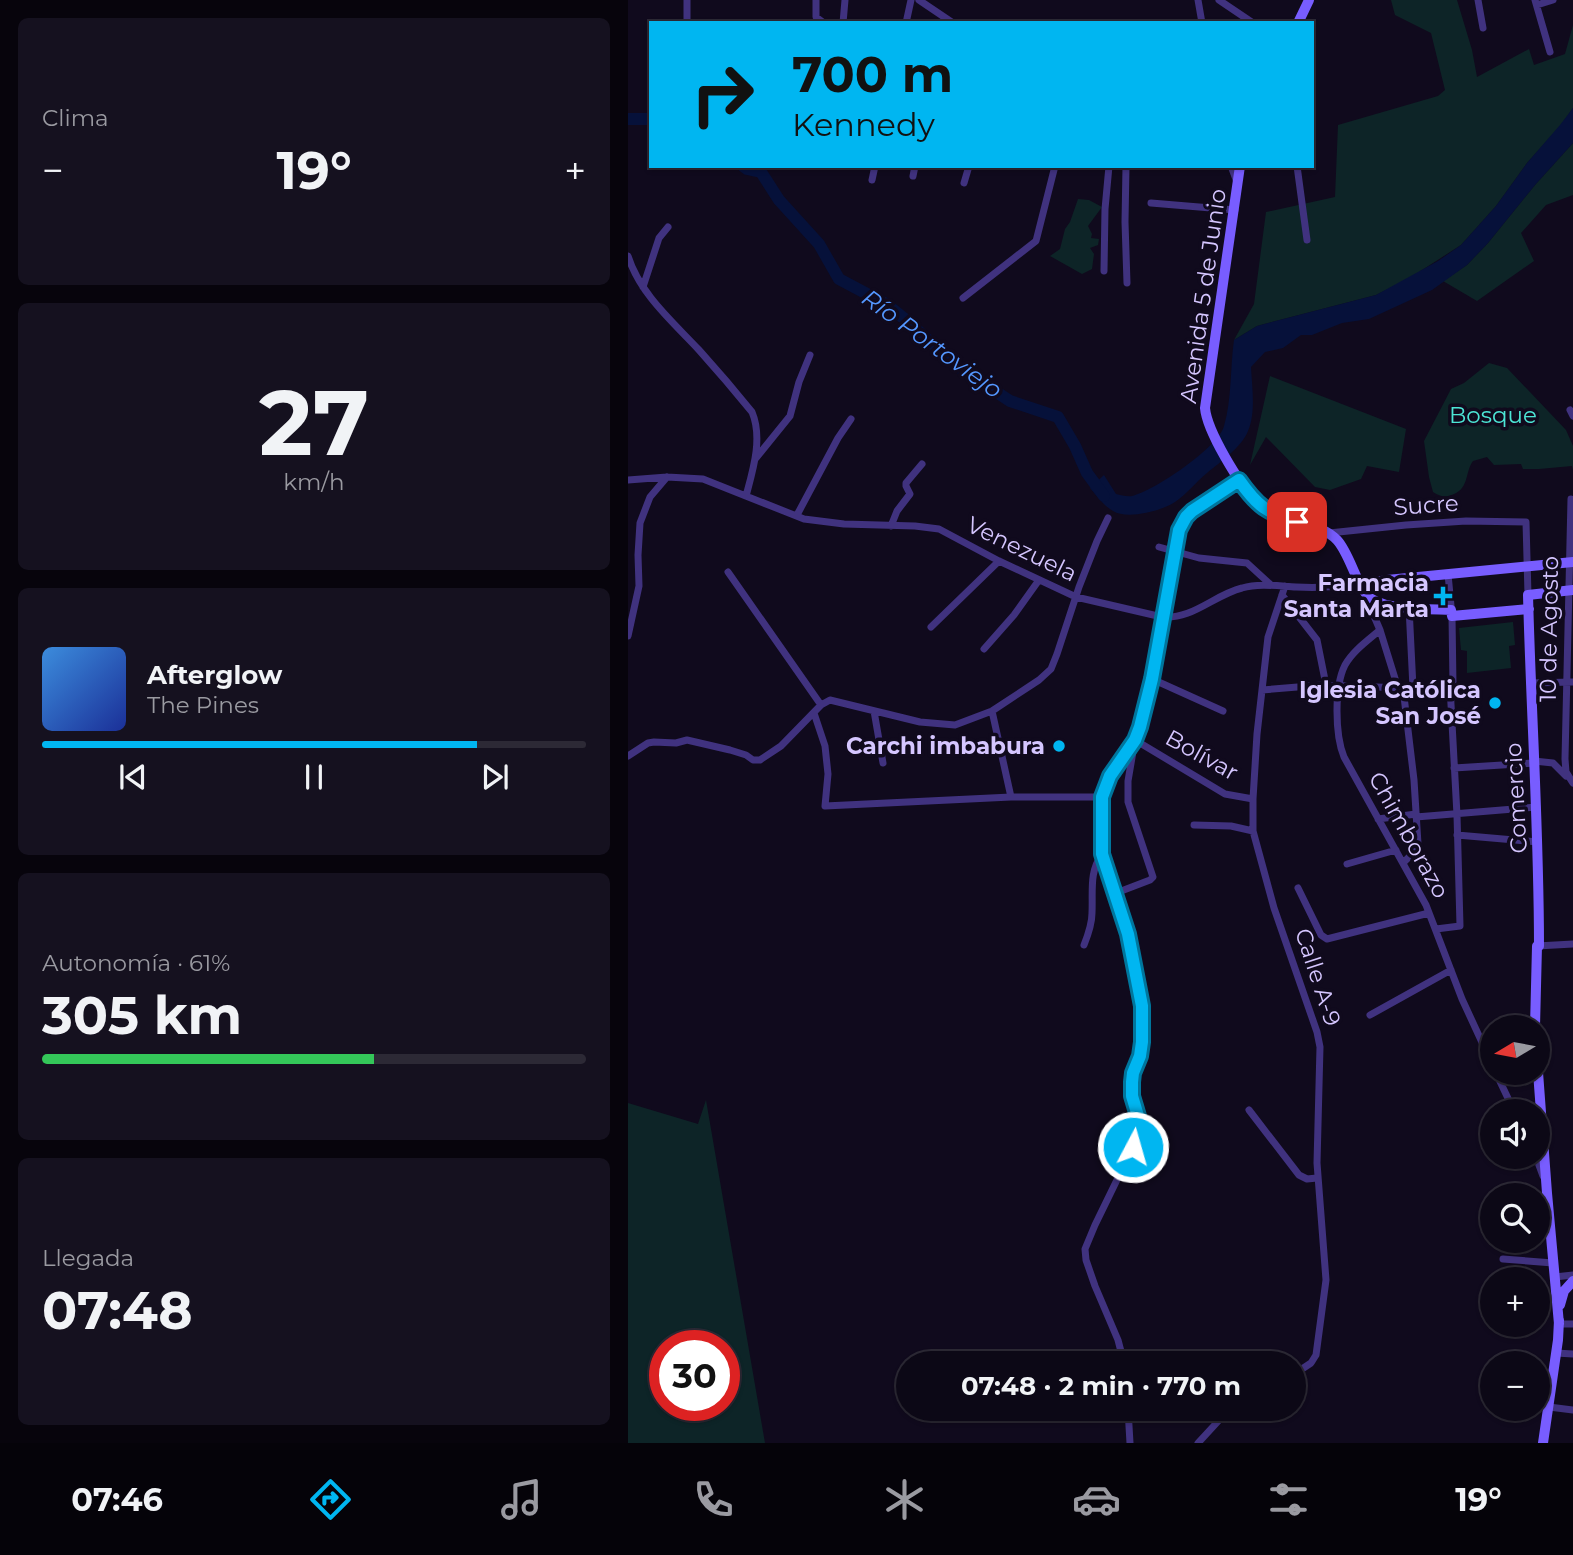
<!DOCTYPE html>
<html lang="es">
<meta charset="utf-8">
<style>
body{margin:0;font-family:Montserrat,sans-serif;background:#15111f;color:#f1f3f6;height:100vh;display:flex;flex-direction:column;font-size:26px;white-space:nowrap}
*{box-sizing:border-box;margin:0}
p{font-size:23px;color:#9a9aa1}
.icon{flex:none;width:38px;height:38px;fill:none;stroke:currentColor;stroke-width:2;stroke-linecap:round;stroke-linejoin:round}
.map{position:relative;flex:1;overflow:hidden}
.side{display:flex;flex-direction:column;gap:18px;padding:18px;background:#07040c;width:628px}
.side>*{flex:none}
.banner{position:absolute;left:21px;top:21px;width:665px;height:147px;border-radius:0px;box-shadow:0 2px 5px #0004,0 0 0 2px #2c2935;background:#00b6f1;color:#111;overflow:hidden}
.needle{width:46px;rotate:260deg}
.controls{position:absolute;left:852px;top:1015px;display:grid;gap:14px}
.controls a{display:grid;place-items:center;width:70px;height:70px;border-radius:50%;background:#0c0816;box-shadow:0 2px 5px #0004,0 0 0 2px #2c2935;font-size:35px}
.speed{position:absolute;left:21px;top:1330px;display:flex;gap:14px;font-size:35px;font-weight:700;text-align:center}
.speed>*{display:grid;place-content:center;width:91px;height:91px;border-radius:50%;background:#0c0816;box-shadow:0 2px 5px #0004,0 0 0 2px #2c2935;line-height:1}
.speed .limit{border:10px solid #d22;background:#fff;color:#111}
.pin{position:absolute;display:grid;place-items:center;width:60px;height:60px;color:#fff;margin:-30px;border-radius:14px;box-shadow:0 4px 10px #0006}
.me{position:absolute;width:77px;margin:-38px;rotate:6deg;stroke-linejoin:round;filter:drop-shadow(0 0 5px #0008)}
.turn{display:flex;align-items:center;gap:24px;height:147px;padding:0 28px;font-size:32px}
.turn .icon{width:91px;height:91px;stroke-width:2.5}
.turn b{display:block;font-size:49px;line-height:60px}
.big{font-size:52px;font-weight:700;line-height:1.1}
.side .tile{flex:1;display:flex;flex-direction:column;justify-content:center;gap:10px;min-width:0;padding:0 24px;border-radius:10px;background:#15111f}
.side .dial{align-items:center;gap:0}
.dial b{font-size:91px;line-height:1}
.song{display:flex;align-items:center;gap:21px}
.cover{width:84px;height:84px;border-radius:10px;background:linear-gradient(135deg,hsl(210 70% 55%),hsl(230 70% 35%))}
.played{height:7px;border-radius:4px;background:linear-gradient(90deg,#00b6f1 80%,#2c2935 80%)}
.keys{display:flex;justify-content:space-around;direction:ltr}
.heat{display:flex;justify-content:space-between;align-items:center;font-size:38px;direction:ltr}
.charge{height:10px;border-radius:5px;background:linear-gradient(90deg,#34c759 61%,#2c2935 0)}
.trip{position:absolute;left:268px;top:1351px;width:410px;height:70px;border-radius:35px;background:#0c0816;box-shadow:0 2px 5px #0004,0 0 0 2px #2c2935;font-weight:700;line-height:70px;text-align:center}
.tab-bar{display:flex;height:112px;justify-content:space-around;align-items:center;background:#050309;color:#9a9aa1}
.tab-bar .icon{width:49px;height:49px}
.tab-bar .on{color:#00b6f1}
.tab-bar b{font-size:32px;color:#f1f3f6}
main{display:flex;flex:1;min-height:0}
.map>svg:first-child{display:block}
.green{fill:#0d2427;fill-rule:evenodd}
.water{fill:#06113a}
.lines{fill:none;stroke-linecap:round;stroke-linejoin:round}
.river{stroke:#06113a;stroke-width:12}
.street{stroke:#40327f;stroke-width:7}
.secondary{stroke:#785dff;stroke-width:10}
.route-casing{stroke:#00769d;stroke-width:18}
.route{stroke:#00b6f1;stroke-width:12}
.poi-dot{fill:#00b6f1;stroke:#100a1d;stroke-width:2.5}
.labels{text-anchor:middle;stroke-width:7;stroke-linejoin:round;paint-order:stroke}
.street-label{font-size:23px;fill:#d5c6ff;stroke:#100a1d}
.park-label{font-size:23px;fill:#4ce5d5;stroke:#100a1d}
.poi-label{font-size:23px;font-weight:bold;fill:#d5c6ff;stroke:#100a1d;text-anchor:end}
.water-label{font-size:24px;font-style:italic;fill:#5497ff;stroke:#100a1d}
</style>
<main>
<section class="side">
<div class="tile"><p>Clima</p>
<div class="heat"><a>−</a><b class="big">19°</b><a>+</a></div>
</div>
<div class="tile dial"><b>27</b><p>km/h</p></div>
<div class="tile">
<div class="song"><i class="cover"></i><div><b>Afterglow</b><p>The Pines</p></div></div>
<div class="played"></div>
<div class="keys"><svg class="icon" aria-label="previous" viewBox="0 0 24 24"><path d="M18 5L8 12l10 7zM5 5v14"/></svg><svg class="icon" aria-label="pause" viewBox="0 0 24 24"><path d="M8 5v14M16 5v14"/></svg><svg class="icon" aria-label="next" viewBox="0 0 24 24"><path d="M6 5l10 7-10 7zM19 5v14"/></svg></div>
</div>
<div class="tile"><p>Autonomía · 61%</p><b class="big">305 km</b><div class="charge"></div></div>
<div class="tile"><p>Llegada</p><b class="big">07:48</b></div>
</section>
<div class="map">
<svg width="945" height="1443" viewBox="0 0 945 1443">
<rect width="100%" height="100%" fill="#100a1d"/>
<!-- green -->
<path class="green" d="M763 0H829L844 50 849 77 901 49 906 65 937 54 945 25V108L933 125 899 163 868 206 833 245 780 279 748 295 629 326 606 340 626 304 638 212 707 197 710 125 810 96 817 90 803 33 767 15Z
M945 143V195L918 205 893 233 906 261 849 301 815 281 839 265 860 243 907 185Z
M450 199 461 200 474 207 460 226 464 234 463 238 471 239 470 245 462 248 466 254 464 269 454 274 422 256 432 249 437 229 442 222Z
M861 363 879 368 938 430 945 446V470L944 466 911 469H895L893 464 866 465 859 457 845 461C837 472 841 488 826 494 818 498 813 497 805 492L801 477 796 441 823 389 836 383Z
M642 376 778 429 771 472 739 466 733 479 702 490 687 487 638 437 622 465Z
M885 622 887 645 881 646 883 668 839 673V651L833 650 831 628Z
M78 1100 137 1443H0V1103L70 1124ZM37 1346H96V1405H37Z"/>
<!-- water -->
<path class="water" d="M945 108V143L907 185 860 243 839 265 804 290 741 319 714 323 684 335H673L655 348 637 352 623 367C624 386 628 413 620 431 614 447 591 463 579 473 568 482 558 495 547 502 533 511 499 520 485 511 476 506 469 496 462 488L476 475 488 494C493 495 499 497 504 496 526 491 591 447 596 426 604 398 602 368 606 340L629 326 748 295 810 261 833 245 868 206 899 163 932 125Z"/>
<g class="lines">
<!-- river -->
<path class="river" d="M0 119H23
M115 166 119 169 133 172 151 200 191 244 211 279 258 304 278 320 329 366 382 401 430 417 447 446 459 473 476 496"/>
<!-- street -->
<path class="street" d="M188 0V17L196 23
M291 0 325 23
M570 0 574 23
M591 0 625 23
M850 0 855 28
M907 0 922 52
M909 5 925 0
M59 23V0
M215 23 217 0
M278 23 283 0
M498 166 497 222 499 283
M603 166 609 182
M669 166 679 240
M285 176 287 166
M244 180 247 166
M336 183 341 166
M523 203 607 210
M0 256C12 294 44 321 71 350 89 370 107 391 124 412 135 438 125 470 118 496
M476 271 477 209 481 166
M15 287 31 238 40 227
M335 298 408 241 427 166
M942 410 945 416
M128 458 162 416 171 382 182 355
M0 480 39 477 75 479 176 519 216 524 287 526 311 529 371 561 448 597 534 617C564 620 586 595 614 588 631 583 650 586 668 587 689 588 711 587 732 584
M943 499 937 759 938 772 945 783
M169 515 210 438 223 419
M263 526 269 511 282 494 278 486V483L294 464
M701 533 778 525 838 521 898 522 900 595
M531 547 571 558 619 563 643 585
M100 572 193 705
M657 586 640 637 629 734 625 799V831L646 908 689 1032 692 1047 689 1163 698 1280 688 1355 683 1363 665 1375
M654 595 689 640 698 685
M737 595 752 630 770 688
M781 607 785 688
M303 627 371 561
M752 630C739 641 725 651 717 665 706 687 707 735 716 757L798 905 834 999 864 1064
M0 636 11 586 10 555 12 523 22 497 39 477
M356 649 386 615 411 580
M524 679 595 711
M902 683 945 682
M775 688 786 780 790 844 787 851 775 863
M634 690 694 685 775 688 824 686
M246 711 255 763
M364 711 383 797
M186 713 197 746 200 774 197 806 383 797H474
M0 756 20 743 26 742 48 743 59 740 102 750 118 755 125 760H132L153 746 193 705 202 700 292 722 327 725 364 711 411 680 423 669 429 654 451 587 469 541 480 518
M906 761 925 763 938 776
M826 768 906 763
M788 817 909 807
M750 819 788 814
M566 825 603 826 625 831
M829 835 910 842
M719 864 768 850
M670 888 693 935 699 939 801 913
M488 893 522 880 525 877 500 802V781L507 740 597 794 625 799
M808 929 832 926 829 815 822 686H825L824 616 820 574
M456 945C460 935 464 924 464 913 465 891 461 872 474 854
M909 946 945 944
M742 1015 823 970
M868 1073 886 1111
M621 1110 671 1175 679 1179 689 1178
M908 1157 915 1176
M875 1259 925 1263
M927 1277 945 1275
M931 1324H945
M928 1353 945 1354
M496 1363 490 1340 467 1286 458 1260 457 1249 467 1225 505 1147 509 1132 510 1116 504 1096V1082L505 1073 512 1056 515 1043 514 1006 500 934 474 854V797L482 776 507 740 517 709 551 530 558 517 564 511 611 479
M921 1407 945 1410
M500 1409 502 1443
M570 1443 594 1417 608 1409"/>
<!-- secondary -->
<path class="secondary" d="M670 23 681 0
M612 166 577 408C579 431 611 484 628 501 634 508 642 512 650 515 669 523 695 525 709 540 723 555 729 590 744 599 760 610 803 609 823 610L824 616 901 609
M733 585 759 580 945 562
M907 1027 909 946H911C911 829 903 712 900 595L945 590
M910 1072 919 1193 931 1324
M932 1305 936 1291 945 1281
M915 1443 930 1340 931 1320"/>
</g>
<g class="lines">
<!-- route casing -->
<g class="route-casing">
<path id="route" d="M505 1147 509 1132 510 1116 504 1096V1082L505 1073 512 1056 514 1042V1006L500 934 474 854V797L482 776 507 740 512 727 524 679 551 530 558 517 564 511 611 480C630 507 638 512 669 522"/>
</g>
<!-- route -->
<use href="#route" class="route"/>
</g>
<!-- markers -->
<g class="poi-dot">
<path d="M811.5 585.5h7v7h7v7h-7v7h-7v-7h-7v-7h7z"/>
<circle cx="867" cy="703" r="7"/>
<circle cx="431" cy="746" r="7"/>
</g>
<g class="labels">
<!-- street labels -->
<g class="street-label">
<text transform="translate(575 296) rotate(-82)" y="8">Avenida 5 de Junio</text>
<text transform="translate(798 505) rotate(-4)" y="8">Sucre</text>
<text transform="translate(394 549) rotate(26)" y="8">Venezuela</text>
<text transform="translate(921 629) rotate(-89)" y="8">10 de Agosto</text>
<text transform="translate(574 755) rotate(29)" y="8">Bolívar</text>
<text transform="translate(888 798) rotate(-93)" y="8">Comercio</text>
<text transform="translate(781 835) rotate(61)" y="8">Chimborazo</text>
<text transform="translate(690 977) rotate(72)" y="8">Calle A-9</text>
</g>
<!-- park labels -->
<g class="park-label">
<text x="865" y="423">Bosque</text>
</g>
<!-- poi labels -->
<g class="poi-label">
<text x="801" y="591">Farmacia<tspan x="801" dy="26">Santa Marta</tspan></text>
<text x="853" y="698">Iglesia Católica<tspan x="853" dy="26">San José</tspan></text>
<text x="417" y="754">Carchi imbabura</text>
</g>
<!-- water labels -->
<g class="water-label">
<text transform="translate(304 344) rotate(36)" y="8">Río Portoviejo</text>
</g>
</g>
</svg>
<div class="controls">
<a><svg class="needle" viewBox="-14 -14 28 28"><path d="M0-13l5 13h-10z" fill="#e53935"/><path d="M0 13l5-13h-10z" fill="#9a9aa1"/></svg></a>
<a><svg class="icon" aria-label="sound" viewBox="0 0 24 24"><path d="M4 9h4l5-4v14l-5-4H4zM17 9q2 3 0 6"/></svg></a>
<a><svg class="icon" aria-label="search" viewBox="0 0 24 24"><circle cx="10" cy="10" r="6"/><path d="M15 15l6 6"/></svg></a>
<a>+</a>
<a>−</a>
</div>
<div class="speed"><div class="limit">30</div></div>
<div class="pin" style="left:669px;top:522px;background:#d93025"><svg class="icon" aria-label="arrive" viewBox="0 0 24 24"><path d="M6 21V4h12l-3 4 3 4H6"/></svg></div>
<svg class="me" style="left:505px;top:1147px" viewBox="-20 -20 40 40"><circle r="17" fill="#00b6f1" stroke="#fff" stroke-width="3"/><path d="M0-11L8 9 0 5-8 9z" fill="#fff"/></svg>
<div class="trip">07:48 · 2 min · 770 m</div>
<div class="banner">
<div class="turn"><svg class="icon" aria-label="right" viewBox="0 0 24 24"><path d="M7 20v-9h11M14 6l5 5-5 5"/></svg><div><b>700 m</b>Kennedy</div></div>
</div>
</div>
</main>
<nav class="tab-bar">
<b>07:46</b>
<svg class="icon on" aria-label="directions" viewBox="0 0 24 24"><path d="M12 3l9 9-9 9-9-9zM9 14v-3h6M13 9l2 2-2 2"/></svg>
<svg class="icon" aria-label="music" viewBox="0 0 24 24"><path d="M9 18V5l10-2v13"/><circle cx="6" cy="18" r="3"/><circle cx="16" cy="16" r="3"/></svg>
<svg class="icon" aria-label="phone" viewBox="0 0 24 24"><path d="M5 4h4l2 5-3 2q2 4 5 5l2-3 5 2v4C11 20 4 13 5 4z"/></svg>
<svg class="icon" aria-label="climate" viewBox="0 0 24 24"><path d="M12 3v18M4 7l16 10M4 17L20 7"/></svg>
<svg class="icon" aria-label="car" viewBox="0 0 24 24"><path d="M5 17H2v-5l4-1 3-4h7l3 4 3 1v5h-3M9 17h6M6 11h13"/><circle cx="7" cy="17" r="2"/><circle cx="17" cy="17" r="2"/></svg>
<svg class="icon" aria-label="filters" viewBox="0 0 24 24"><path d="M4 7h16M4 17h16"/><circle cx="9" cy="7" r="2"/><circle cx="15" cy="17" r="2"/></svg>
<b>19°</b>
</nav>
